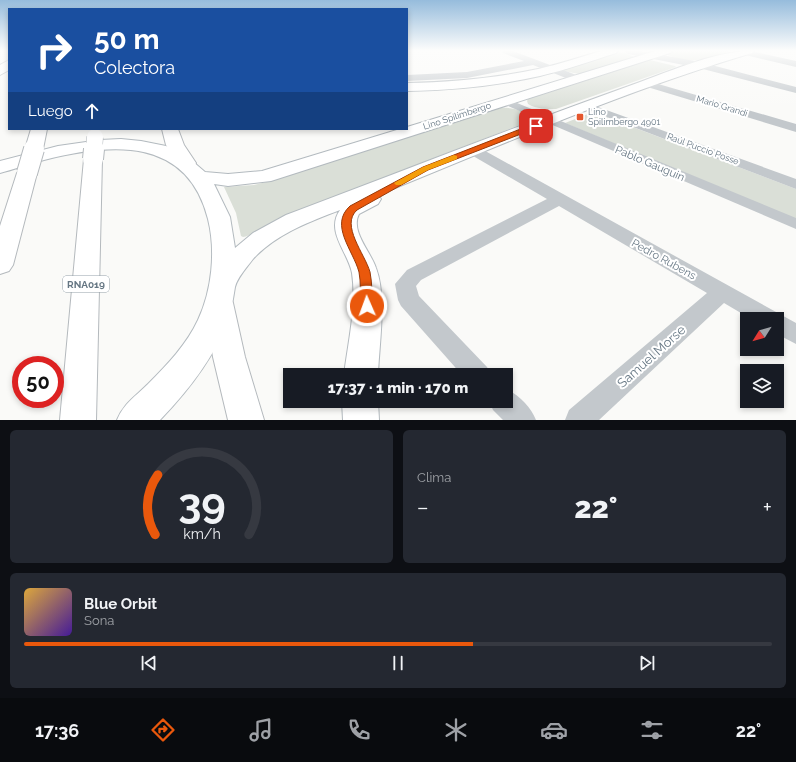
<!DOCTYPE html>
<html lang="es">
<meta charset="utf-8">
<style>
body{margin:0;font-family:Raleway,sans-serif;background:#242831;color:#f1f3f6;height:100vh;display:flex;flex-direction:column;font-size:15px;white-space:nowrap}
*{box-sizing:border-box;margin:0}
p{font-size:13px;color:#9ea1a6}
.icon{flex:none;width:22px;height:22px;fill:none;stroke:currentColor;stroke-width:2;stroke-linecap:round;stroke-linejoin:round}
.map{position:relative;height:420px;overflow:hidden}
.panel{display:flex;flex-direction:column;gap:10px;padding:10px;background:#0d0f14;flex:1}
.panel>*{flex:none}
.hud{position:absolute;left:8px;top:8px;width:400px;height:122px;border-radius:0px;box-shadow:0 2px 6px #0003;background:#1a4fa0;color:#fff;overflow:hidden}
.needle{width:26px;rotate:233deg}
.tools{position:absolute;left:740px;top:312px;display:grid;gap:8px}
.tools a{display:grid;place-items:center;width:44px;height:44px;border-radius:0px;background:#171b24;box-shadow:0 2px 6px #0003;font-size:20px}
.speed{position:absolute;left:12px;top:356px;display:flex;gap:8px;font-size:20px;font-weight:700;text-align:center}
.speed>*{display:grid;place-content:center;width:52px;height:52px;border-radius:50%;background:#171b24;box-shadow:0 2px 6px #0003;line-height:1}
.speed .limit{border:6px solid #d22;background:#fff;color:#111}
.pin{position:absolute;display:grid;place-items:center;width:34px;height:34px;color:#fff;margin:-17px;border-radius:8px;box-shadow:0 2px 6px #0006}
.me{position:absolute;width:44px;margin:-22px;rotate:358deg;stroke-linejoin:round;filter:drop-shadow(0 0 3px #0008)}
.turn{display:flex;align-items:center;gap:14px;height:84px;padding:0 20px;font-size:18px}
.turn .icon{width:52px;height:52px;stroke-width:2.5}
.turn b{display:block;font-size:28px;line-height:34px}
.then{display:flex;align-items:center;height:38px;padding:0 20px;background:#0003;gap:8px;font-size:15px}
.big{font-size:30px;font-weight:800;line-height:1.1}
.panel .tile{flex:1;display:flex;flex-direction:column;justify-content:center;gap:6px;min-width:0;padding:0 14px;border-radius:6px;background:#242831}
.panel .dial{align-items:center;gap:0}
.dial svg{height:104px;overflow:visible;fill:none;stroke:#363941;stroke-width:7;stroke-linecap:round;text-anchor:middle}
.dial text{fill:#f1f3f6;stroke:none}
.song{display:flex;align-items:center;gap:12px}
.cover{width:48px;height:48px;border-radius:6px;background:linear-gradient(135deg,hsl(40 70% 55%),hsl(260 70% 35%))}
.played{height:4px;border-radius:2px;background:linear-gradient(90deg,#ea580c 60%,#363941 60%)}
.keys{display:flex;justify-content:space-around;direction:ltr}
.heat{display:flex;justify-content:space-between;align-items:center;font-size:22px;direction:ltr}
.panel .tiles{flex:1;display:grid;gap:10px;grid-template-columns:1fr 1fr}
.tile:last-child{grid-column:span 2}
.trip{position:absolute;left:283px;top:368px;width:230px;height:40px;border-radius:0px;background:#171b24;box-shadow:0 2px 6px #0003;font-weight:800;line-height:40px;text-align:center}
.menu{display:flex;height:64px;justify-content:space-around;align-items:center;background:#090b0e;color:#9ea1a6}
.menu .icon{width:28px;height:28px}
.menu .selected{color:#ea580c}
.menu b{font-size:18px;color:#f1f3f6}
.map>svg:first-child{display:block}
.green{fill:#dadfd7}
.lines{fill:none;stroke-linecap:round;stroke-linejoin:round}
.secondary-casing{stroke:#b3babf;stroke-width:2}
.highway-casing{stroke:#b4b9bd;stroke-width:2}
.street{fill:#c3c8cc;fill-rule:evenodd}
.secondary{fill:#fff;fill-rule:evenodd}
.highway{fill:#fff;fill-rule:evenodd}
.highway-bridge-far1-casing{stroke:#b4b9bd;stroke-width:17;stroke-linecap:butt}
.highway-bridge-casing{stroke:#b4b9bd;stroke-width:22;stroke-linecap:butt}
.highway-bridge-far1{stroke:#fff;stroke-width:16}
.highway-bridge{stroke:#fff;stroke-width:20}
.route{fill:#ea580c;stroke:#983908}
.slow{fill:#f59e0b}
.poi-dot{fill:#e4572e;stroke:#fff;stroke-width:1.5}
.labels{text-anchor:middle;stroke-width:4;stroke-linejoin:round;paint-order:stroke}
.far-street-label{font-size:9px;fill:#657683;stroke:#fff}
.far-poi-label{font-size:9px;fill:#657683;stroke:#fff;text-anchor:start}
.shield{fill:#fff;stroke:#939fa8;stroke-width:1}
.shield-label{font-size:10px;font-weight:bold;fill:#657683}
.street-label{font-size:11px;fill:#657683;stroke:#fff}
.near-street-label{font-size:13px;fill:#657683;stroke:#fff}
</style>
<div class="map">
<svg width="796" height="420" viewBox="0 0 796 420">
<rect width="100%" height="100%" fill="#fafaf8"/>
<!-- green -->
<path class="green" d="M674 51H730C709 58 689 66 668 55V53Z
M619 52 625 53 634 57 579 74 564 71 563 69Z
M650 60 675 66 676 67 556 109C546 109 537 109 528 104L527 101 528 99Z
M498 108C509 107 525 109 531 119L530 121 282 217C271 222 253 236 243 237L241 236 236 213 224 187 254 185 278 179Z
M593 112 796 189V220L565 123Z"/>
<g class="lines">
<!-- secondary casing -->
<g class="secondary-casing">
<path id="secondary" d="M601 51H618L616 53C591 61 566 70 540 76 496 86 452 90 407 91V83C451 82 495 78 538 69 560 64 580 57 601 51Z
M655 51H672L670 53 271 181 228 186 214 184 230 217 235 248 253 233 286 215C400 172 514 127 629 86 663 74 719 49 754 51L752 53C624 91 501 145 378 195L381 199 378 204 359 214C350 231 371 252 376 268 387 297 379 344 378 375H344C348 342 357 306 352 273 348 252 325 231 340 210 309 222 276 234 253 259 247 267 237 278 235 287 233 298 232 309 228 320 214 358 188 391 160 420H117C124 403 135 397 148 384 167 365 187 344 198 320 212 290 216 251 208 219 187 136 111 143 44 160 29 164 15 169 0 173V161L58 146 100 140 121 139 141 141 166 146 184 154 205 172 228 174 262 171 400 129H407V127Z
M342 401H378L379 420H343Z"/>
</g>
<!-- highway casing -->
<g class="highway-casing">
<path id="highway" d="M9 60V70L0 75V65Z
M31 129H47L43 149 40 153 34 154 28 153 25 149Z
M162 129H178L184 145 196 163 194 167 187 169 180 167 166 145Z
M93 153 100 155 102 159 96 420H60L84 159 86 155Z
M27 167 34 169 37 173 13 265 9 271 0 274V226L17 173 20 169Z
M219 292 229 295 233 303 245 357 264 420H228L213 357 205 303 209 295Z"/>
</g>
<!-- street -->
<path class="street" d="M502 51H513L579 76 580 78 579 80H571L533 65 467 78 407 81V75L467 72 524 61 503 53Z
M624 51H640L700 62 796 87V93L699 68 628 54Z
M741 51H750L796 61V67L741 54Z
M648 81 796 124V132L644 86 643 84 644 82Z
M505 98 796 218V229L501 103 499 101 501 99Z
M587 103 796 179V189L583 108 581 106 583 104Z
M473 146 478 147 796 323V344L777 334V319H751L724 303 599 420H565L569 410 707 293 559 206 421 280 416 286 419 296 487 367 491 375H462L401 306 398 300 395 284 407 270 547 199 468 153 466 150 468 147Z
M506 389C519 395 531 407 536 420H503L493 410 489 401H506Z"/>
<!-- secondary -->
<use href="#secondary" class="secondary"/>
<!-- highway -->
<use href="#highway" class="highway"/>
<!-- highway-bridge-far1 casing -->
<g class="highway-bridge-far1-casing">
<path id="highway-bridge-far1" d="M94 150 95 137"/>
</g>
<!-- highway-bridge casing -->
<g class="highway-bridge-casing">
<path id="highway-bridge" d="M93 159 94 149
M27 173 34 149"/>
</g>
<!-- highway-bridge-far1 -->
<use href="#highway-bridge-far1" class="highway-bridge-far1"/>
<!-- highway-bridge -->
<use href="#highway-bridge" class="highway-bridge"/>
</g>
<!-- sky -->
<linearGradient id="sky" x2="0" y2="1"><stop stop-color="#96bcdc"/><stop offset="0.46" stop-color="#fdfdfc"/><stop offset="1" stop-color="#fdfdfc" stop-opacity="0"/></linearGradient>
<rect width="796" height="110" fill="url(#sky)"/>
<!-- route -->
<path class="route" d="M536 123 540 126 539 127 428 170 357 210C340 225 365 254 370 272 372 282 372 295 373 306L371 309 367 311 363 309 361 306C360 295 361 282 359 272 353 250 329 225 350 206L423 167Z"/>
<!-- slow -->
<path class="slow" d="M454 155 457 156V159L428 170 401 185H396L394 183 423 167Z"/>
<!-- markers -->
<rect class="poi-dot" x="576" y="113" width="8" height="8" rx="2"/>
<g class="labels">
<!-- far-street labels -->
<g class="far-street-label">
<text transform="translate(722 106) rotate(17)" y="3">Mario Grandi</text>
<text transform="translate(457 116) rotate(-18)" y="3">Lino Spilimbergo</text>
<text transform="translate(703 149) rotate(20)" y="3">Raúl Puccio Posse</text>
</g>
<!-- far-poi labels -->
<g class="far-poi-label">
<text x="588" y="115">Lino<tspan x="588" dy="10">Spilimbergo 4901</tspan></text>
</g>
<!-- shield labels -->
<rect class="shield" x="63" y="276" width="46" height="16" rx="3"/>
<g class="shield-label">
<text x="86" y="288">RNA019</text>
</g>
<!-- street labels -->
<g class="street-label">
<text transform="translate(650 163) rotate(23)" y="4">Pablo Gauguin</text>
<text transform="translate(664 259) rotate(29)" y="4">Pedro Rubens</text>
</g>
<!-- near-street labels -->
<g class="near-street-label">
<text transform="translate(651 356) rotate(-42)" y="5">Samuel Morse</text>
</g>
</g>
</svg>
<div class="tools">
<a><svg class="needle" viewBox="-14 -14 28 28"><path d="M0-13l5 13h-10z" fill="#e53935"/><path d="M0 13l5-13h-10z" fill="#9ea1a6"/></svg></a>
<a><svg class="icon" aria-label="layers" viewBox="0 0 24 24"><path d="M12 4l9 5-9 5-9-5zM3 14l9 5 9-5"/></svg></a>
</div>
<div class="speed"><div class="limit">50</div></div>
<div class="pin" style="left:536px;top:126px;background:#d93025"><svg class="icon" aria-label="arrive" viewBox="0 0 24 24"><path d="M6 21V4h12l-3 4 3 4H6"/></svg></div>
<svg class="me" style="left:367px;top:306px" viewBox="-20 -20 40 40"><circle r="17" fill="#ea580c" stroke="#fff" stroke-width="3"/><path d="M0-11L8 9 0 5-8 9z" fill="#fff"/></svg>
<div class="trip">17:37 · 1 min · 170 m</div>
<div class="hud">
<div class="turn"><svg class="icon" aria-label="right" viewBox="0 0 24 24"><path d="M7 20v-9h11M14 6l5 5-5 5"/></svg><div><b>50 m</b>Colectora</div></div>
<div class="then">Luego<svg class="icon" aria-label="ahead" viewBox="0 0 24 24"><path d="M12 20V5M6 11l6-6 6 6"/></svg></div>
</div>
</div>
<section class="panel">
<div class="tiles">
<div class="tile dial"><svg viewBox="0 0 100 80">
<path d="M14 69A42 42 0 1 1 86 69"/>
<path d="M14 69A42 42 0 0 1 16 23" stroke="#ea580c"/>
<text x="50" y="56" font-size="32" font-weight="700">39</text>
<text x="50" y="72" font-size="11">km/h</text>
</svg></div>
<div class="tile"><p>Clima</p>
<div class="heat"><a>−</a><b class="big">22°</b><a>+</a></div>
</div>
<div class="tile">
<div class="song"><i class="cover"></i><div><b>Blue Orbit</b><p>Sona</p></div></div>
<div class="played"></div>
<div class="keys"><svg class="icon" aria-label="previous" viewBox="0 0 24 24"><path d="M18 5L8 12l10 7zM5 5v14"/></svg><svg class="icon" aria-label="pause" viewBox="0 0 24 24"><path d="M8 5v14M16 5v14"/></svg><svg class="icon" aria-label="next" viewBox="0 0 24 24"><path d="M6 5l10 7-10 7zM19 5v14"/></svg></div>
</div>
</div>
</section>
<nav class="menu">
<b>17:36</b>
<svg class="icon selected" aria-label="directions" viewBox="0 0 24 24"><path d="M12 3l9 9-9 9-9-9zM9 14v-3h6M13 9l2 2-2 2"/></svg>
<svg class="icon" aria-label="music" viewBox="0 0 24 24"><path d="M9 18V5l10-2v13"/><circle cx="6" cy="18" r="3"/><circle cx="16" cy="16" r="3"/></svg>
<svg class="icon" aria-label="phone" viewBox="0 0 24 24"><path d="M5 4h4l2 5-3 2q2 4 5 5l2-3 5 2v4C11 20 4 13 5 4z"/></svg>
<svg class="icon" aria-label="climate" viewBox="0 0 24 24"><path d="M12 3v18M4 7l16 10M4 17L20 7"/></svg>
<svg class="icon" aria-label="car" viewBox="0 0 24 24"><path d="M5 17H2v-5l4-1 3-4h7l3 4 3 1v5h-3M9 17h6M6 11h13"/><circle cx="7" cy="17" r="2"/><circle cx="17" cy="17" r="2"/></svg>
<svg class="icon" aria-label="filters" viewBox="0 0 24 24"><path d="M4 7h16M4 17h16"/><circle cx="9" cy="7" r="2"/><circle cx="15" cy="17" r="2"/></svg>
<b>22°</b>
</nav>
